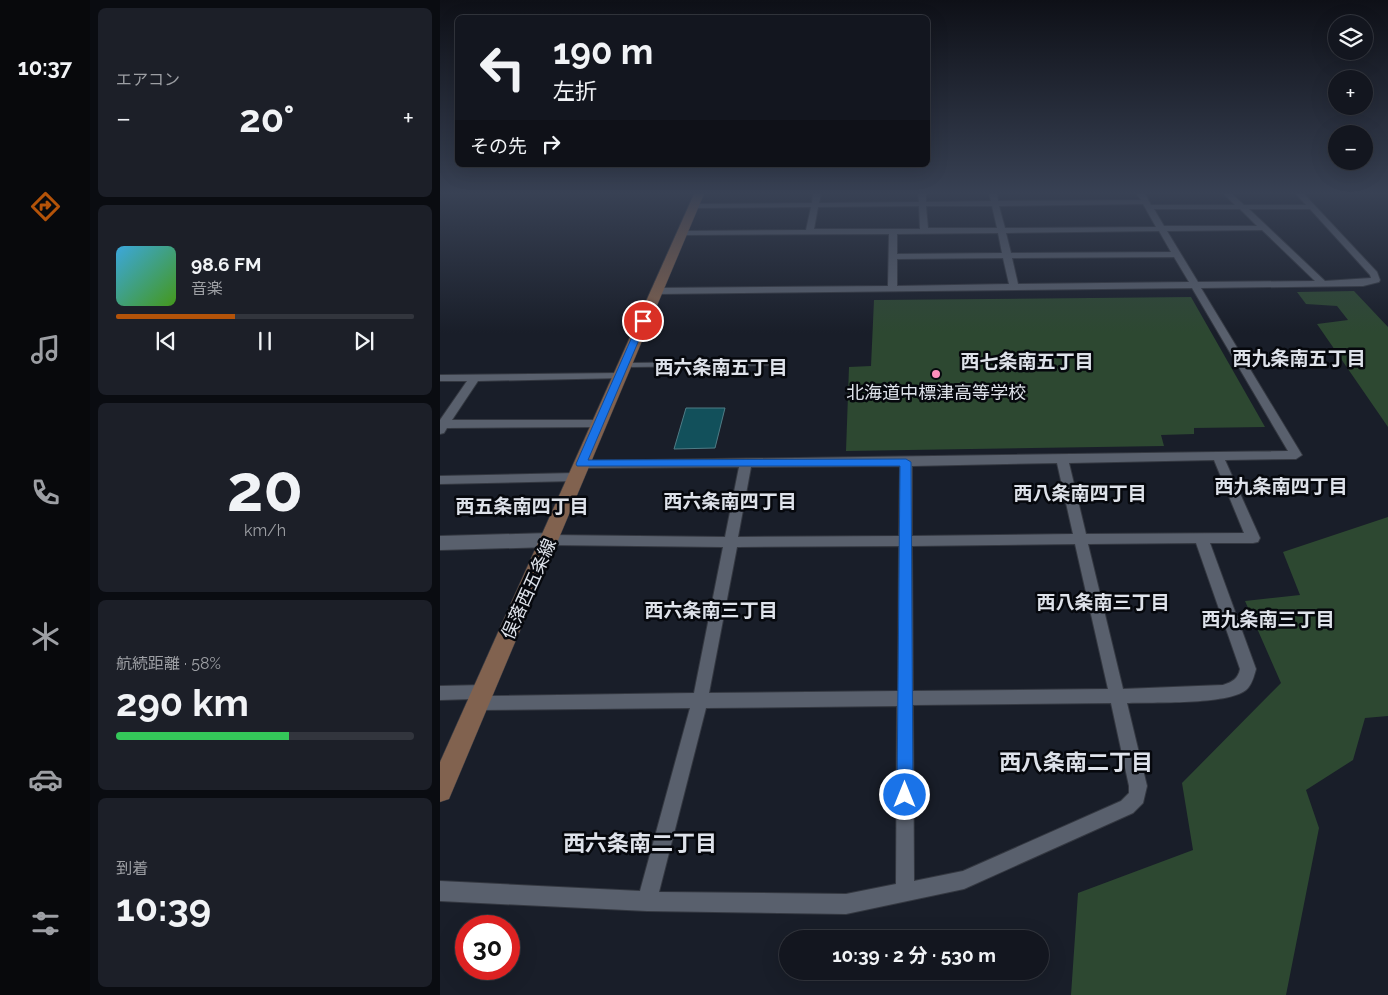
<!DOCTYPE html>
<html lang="ja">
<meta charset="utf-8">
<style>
body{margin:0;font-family:Raleway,"Noto Sans JP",sans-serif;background:#1c1f28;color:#f1f3f6;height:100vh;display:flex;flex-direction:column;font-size:19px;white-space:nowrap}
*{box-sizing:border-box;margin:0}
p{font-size:16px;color:#9d9fa4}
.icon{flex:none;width:28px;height:28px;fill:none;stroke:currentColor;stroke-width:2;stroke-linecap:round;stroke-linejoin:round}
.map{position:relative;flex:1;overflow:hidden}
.sheet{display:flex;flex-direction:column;gap:8px;padding:8px;background:#0a0c11;width:350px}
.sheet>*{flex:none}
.banner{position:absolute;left:15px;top:15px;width:475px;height:152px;border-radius:8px;box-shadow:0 5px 20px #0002,0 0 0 1px #32353d;background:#13161f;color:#f1f3f6;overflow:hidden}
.tools{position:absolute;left:888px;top:15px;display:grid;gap:10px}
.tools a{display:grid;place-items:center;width:45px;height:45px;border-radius:50%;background:#13161f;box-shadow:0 5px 20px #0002,0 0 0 1px #32353d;font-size:25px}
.speed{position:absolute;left:15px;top:915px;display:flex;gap:10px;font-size:25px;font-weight:700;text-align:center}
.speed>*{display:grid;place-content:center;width:65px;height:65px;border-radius:50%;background:#13161f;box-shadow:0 5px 20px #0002,0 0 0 1px #32353d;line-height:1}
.speed .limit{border:8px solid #d22;background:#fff;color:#111}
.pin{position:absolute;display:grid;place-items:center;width:42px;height:42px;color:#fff;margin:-21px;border:2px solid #fff;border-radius:50%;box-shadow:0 1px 5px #0007}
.me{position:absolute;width:55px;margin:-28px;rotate:0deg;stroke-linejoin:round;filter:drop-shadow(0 0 4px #0008)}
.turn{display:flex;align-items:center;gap:18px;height:105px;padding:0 15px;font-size:22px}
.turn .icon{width:65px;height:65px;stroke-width:2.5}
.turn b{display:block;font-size:35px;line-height:42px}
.then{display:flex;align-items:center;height:48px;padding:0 15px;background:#0003;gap:10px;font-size:19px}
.big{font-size:38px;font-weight:700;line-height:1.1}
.sheet .tile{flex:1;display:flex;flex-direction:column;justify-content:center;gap:8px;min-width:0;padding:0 18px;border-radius:8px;background:#1c1f28}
.sheet .dial{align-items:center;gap:0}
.dial b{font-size:65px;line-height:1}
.song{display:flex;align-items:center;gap:15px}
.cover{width:60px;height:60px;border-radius:8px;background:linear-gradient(135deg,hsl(200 70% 55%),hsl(100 70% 35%))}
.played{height:5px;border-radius:2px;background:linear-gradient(90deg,#b45309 40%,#32353d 40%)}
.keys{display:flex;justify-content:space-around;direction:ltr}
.heat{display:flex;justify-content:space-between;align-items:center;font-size:28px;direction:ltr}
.charge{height:8px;border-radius:4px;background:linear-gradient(90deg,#34c759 58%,#32353d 0)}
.trip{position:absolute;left:339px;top:930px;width:270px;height:50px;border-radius:25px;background:#13161f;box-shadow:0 5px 20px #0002,0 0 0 1px #32353d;font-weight:700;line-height:50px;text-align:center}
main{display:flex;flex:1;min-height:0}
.dock{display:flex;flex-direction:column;width:90px;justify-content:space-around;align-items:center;background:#08090c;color:#9d9fa4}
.dock .icon{width:35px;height:35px}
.dock .current{color:#b45309}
.dock b{font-size:22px;color:#f1f3f6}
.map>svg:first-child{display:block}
.green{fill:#2d4831}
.water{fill:#12505b;stroke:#4f7c86}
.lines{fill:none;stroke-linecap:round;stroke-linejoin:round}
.pedestrian-casing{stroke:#343841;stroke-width:2}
.minor-casing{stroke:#343841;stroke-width:2}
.tertiary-casing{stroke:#343841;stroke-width:2}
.secondary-casing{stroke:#343841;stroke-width:1}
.pedestrian{fill:#59606d;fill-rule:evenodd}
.minor{fill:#59606d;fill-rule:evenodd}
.tertiary{fill:#59606d;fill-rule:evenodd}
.secondary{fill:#81624f;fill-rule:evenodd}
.route{fill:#1a73e8;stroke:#114b97}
.poi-dot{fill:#fe8ebc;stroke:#06080d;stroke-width:2}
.labels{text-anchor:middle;stroke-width:5;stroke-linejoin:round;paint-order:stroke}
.poi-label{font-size:18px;fill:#dee2ea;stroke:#06080d}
.street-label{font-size:18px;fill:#dee2ea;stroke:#06080d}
.neighbourhood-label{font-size:19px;font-weight:bold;fill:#dee2ea;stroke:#06080d}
.near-neighbourhood-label{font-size:22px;font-weight:bold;fill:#dee2ea;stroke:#06080d}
</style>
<main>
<nav class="dock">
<b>10:37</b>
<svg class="icon current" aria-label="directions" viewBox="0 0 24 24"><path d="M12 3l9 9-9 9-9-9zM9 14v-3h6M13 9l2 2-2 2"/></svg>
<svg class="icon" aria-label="music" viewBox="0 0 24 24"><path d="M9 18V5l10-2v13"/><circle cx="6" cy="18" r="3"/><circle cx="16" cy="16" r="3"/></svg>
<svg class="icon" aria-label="phone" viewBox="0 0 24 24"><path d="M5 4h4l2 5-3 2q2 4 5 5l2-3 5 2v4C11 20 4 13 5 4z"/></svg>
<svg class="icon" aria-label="climate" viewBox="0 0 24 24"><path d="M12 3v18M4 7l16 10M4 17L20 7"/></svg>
<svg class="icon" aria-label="car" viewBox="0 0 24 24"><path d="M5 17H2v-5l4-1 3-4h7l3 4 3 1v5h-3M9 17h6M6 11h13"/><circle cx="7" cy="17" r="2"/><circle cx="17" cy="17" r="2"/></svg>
<svg class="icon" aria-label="filters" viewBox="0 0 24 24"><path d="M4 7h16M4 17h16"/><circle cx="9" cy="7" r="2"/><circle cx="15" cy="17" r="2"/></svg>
</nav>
<section class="sheet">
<div class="tile"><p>エアコン</p>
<div class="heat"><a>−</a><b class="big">20°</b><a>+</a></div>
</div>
<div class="tile">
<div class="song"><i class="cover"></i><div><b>98.6 FM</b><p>音楽</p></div></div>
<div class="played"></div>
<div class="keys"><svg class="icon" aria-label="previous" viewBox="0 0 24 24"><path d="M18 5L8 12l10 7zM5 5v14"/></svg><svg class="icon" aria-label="pause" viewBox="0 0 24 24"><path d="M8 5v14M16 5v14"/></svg><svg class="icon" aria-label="next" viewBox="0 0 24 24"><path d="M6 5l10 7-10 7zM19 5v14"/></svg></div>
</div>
<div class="tile dial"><b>20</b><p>km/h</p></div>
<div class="tile"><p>航続距離 · 58%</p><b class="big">290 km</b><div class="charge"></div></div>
<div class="tile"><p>到着</p><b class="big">10:39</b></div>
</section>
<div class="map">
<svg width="948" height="995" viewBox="0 0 948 995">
<rect width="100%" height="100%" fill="#191e29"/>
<!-- green -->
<path class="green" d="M914 291 948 327V427L877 324 908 320 897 306 866 304 857 292Z
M751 297 825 427 754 428V434L721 435 724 446 406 451 409 367 431 366 434 300Z
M948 517V716L925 718 913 760 866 790 879 828 846 995H631L638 893 753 850 742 783 841 683 805 601 860 595 843 552Z"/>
<!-- water -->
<path class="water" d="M246 408H285L275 448 234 449Z"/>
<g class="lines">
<!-- pedestrian casing -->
<g class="pedestrian-casing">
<path id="pedestrian" d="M336 361 340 363 339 365 192 367 188 365 192 363Z"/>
</g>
<!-- minor casing -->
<g class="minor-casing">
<path id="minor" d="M373 194H381L379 203 479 202 478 194H486V202L551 201 549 194H557L558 201 701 200 697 194H705L711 205H795L784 194H792L804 205H866L856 194H864L937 272 940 280 939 282 923 286 761 288 862 455 856 459 785 460 820 538 818 542 813 543H770L816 669C814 676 812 685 806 690 788 705 712 702 687 703L707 786 703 803 693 813 524 889 406 914 207 911 0 901V881L200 891 250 708 38 710 32 708 30 703 32 699 0 700V686L43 685 49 687 51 692 49 696 254 693 283 547 110 545 105 544 103 540 105 536 110 535 285 537 299 467 141 468 137 467 135 464 137 461 848 451 752 288 216 294 211 291 216 288 448 286 449 234 243 235 239 233 243 231 366 230 371 207 254 208 250 206 254 204 372 203ZM703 204 716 227 565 228 559 206ZM479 206 480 229H374L378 207ZM486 206H552L557 228H488ZM714 209H800L817 226H724ZM809 209H870L930 275 931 278 885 281ZM822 230 875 281 758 282 727 231ZM719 231 731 252 571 253 566 233ZM558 233 562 253 457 254V234ZM734 257 749 282 578 284 572 258ZM563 258 569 284 457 286V259ZM774 460 804 533 646 534 629 463ZM617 463 633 534 472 536V466ZM460 466 459 536 298 537 311 467ZM756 543 800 669C798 679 792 682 783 685L683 689 648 544ZM635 544 668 689 473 691 472 546ZM459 546 458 691 269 693 297 547ZM671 703 689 786V793L681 801 523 871 474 881 473 705ZM457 706 456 884 406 894 219 892 266 708Z
M179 373 184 376 183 378 38 381 12 420H158L164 424 162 427 7 428 4 433 0 434V420L27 381H0V375Z
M135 473 141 477 135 481 0 484V476Z"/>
</g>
<!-- tertiary casing -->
<g class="tertiary-casing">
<path id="tertiary" d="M110 533 116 535 119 540 116 545 110 547 0 550V536Z"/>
</g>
<!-- secondary casing -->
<g class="secondary-casing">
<path id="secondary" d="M254 194H264L9 799 0 802V762Z"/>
</g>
<!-- pedestrian -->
<use href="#pedestrian" class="pedestrian"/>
<!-- minor -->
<use href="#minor" class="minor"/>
<!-- tertiary -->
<use href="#tertiary" class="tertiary"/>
<!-- secondary -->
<use href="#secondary" class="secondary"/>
</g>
<!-- sky -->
<linearGradient id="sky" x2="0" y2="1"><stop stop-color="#0e1017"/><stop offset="0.58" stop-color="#384154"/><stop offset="1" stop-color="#384154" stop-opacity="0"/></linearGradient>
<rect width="948" height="333" fill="url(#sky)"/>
<!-- route -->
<path class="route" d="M203 318 207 321 148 460 466 459 471 462 473 795 471 800 465 803 460 800 457 795 460 466H137L136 464 199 321Z"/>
<!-- markers -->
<circle class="poi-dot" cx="496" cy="374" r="5"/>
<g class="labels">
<!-- poi labels -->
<g class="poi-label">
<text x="496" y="399">北海道中標津高等学校</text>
</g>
<!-- street labels -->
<g class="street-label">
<text transform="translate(89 589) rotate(-66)" y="6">俣落西五条線</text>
</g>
<!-- neighbourhood labels -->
<g class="neighbourhood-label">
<text x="859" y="365">西九条南五丁目</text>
<text x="587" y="368">西七条南五丁目</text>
<text x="281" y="374">西六条南五丁目</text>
<text x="841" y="493">西九条南四丁目</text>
<text x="640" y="500">西八条南四丁目</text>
<text x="290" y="508">西六条南四丁目</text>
<text x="82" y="513">西五条南四丁目</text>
<text x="663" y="609">西八条南三丁目</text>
<text x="271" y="617">西六条南三丁目</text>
<text x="828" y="626">西九条南三丁目</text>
</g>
<!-- near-neighbourhood labels -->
<g class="near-neighbourhood-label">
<text x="636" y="770">西八条南二丁目</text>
<text x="200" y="851">西六条南二丁目</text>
</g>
</g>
</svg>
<div class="tools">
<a><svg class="icon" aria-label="layers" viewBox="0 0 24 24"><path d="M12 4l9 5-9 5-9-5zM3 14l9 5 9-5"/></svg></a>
<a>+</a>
<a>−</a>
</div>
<div class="speed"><div class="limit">30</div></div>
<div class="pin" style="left:203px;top:321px;background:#d93025"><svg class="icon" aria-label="arrive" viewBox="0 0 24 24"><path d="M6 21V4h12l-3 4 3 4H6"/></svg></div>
<svg class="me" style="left:465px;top:795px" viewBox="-20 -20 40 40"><circle r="17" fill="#1a73e8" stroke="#fff" stroke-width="3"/><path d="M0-11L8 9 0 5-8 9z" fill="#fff"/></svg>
<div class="trip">10:39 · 2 分 · 530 m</div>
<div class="banner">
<div class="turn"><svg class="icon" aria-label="left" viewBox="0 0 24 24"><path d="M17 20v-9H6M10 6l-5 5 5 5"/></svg><div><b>190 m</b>左折</div></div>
<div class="then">その先<svg class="icon" aria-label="right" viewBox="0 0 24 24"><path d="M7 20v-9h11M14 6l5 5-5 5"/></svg></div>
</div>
</div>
</main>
